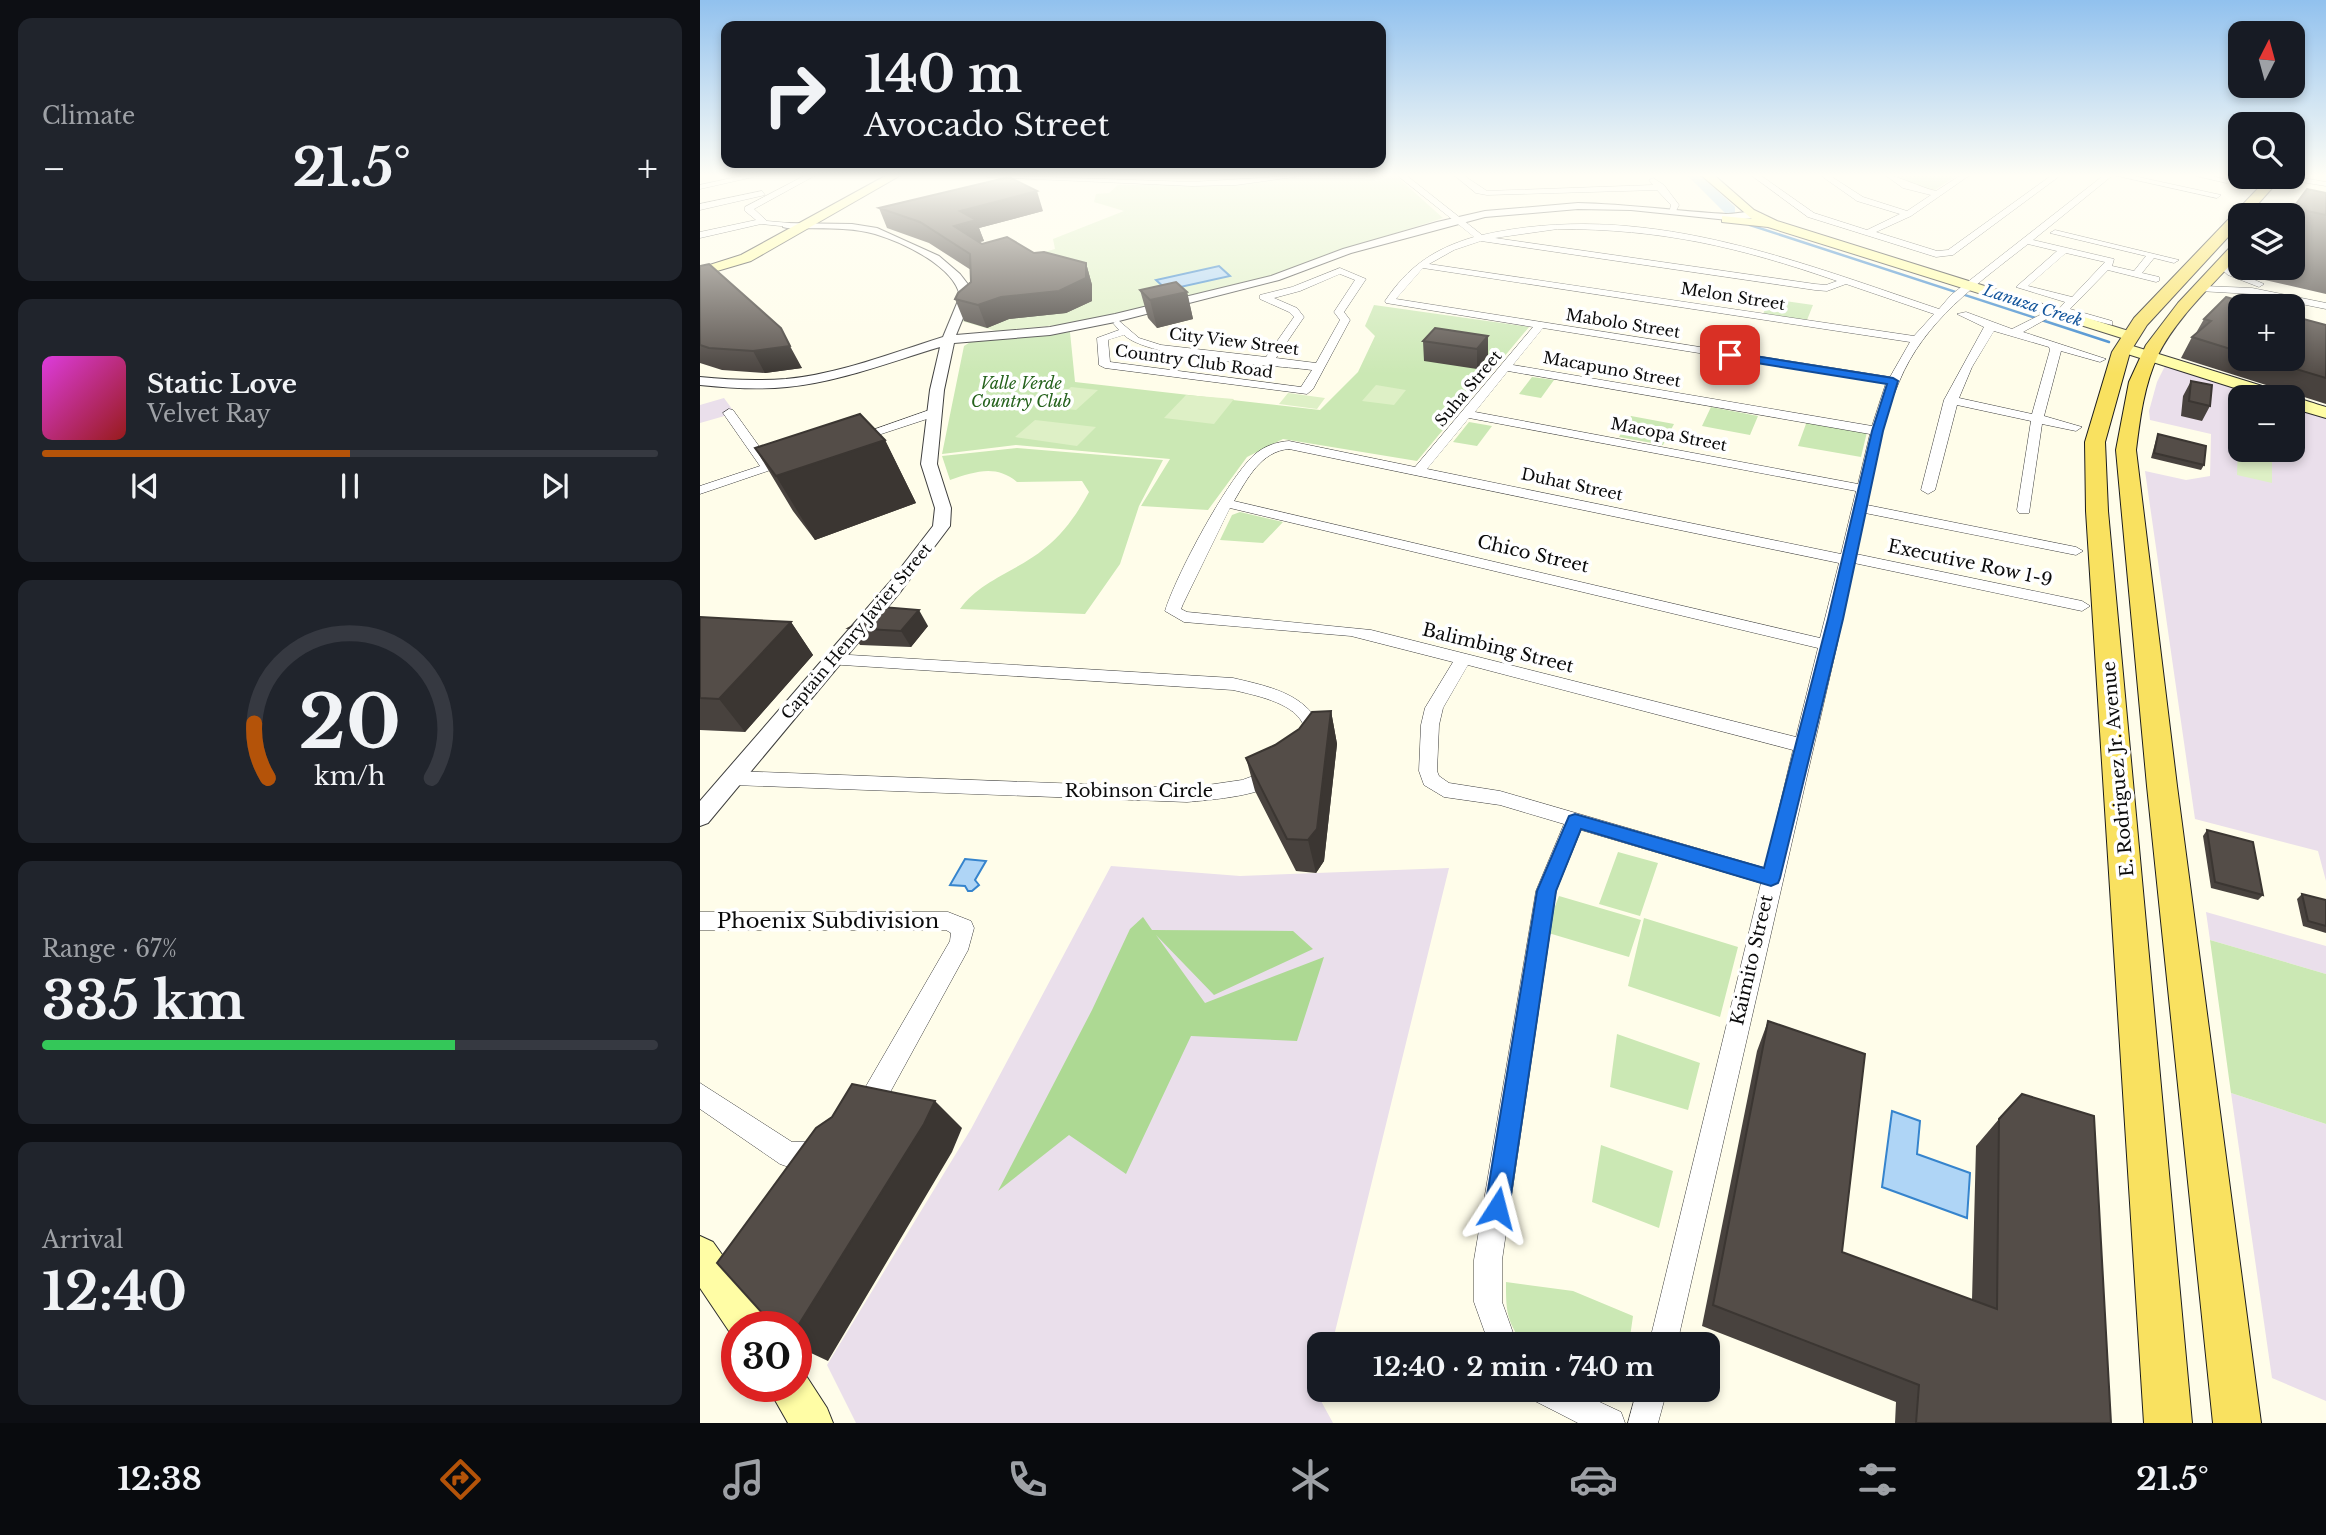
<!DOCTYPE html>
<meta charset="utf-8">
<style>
body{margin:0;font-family:"Libre Baskerville",serif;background:#20242c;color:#f1f3f6;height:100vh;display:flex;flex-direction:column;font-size:26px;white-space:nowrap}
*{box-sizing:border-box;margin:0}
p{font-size:23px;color:#9ea1a6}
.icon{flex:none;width:38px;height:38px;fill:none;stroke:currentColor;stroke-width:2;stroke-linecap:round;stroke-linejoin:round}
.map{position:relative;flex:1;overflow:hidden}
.drawer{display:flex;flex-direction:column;gap:18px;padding:18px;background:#0d0f14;width:700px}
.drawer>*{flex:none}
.banner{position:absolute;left:21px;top:21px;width:665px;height:147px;border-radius:14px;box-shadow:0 4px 10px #0003;background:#171b24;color:#f1f3f6;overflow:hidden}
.needle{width:46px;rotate:6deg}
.fabs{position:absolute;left:1528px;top:21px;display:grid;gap:14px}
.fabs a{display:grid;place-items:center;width:77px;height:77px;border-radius:14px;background:#171b24;box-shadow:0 4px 10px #0003;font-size:35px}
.speed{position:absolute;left:21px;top:1311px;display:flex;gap:14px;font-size:35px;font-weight:700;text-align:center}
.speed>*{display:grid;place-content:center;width:91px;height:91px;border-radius:50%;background:#171b24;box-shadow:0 4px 10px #0003;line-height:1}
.speed .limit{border:10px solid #d22;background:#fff;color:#111}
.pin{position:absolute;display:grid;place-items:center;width:60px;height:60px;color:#fff;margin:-30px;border-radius:14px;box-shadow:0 4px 10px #0006}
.me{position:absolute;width:77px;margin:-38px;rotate:9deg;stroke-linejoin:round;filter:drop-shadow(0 0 5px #0008)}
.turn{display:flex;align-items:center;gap:24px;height:147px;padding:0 28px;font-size:32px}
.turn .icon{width:91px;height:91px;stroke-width:2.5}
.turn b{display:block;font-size:49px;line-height:60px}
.big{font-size:52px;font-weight:700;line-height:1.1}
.drawer .card{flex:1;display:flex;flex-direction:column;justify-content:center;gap:10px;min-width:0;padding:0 24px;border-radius:14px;background:#20242c}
.drawer .dial{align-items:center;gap:0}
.dial svg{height:182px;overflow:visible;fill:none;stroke:#363941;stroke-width:7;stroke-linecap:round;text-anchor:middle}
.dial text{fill:#f1f3f6;stroke:none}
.song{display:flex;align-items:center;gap:21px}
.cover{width:84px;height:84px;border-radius:10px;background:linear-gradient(135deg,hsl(300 70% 55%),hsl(0 70% 35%))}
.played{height:7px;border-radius:4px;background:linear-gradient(90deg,#b45309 50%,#363941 50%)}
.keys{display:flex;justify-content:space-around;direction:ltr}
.heat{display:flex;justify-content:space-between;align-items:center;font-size:38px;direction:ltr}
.charge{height:10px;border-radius:5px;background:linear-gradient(90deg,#34c759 67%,#363941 0)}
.trip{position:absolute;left:607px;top:1332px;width:413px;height:70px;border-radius:14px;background:#171b24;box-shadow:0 4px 10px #0003;font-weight:700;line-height:70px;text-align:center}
.dock{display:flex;height:112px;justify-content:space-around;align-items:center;background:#090b0e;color:#9ea1a6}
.dock .icon{width:49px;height:49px}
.dock .active{color:#b45309}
.dock b{font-size:32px;color:#f1f3f6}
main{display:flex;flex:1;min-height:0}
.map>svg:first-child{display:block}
.industrial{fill:#eadfeb}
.green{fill:#cbe8b4}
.forest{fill:#add993}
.pitch{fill:#def0c6}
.water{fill:#afd5f6;stroke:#3684cd;stroke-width:2}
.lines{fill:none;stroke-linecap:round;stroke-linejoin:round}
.stream{stroke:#3684cd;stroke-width:2.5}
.river{fill:#afd5f6;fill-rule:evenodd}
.minor-casing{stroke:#3e3e3e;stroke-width:1}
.tertiary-casing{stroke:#3e3e3e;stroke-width:2}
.secondary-casing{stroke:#2d2d2d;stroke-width:2}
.primary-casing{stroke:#1c1c1c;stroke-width:2}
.minor{fill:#fff;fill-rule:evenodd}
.tertiary{fill:#fff;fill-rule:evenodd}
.secondary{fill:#fffda5;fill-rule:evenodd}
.primary{fill:#f9e160;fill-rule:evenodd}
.wall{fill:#48423e}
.shaded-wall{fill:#3b3632}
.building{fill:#544d48;stroke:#3b3632;stroke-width:2}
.route{fill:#1a73e8;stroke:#114b97;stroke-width:2}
.labels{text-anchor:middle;stroke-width:7;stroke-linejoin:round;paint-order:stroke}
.far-street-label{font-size:16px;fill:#0b0b0b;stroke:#fff}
.far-water-label{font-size:16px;font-style:italic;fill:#15569c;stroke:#fff}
.far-park-label{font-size:16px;font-style:italic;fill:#25621c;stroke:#fff}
.street-label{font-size:18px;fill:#0b0b0b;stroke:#fff}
.near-street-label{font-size:21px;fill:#0b0b0b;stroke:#fff}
</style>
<main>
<section class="drawer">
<div class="card"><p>Climate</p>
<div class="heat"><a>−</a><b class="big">21.5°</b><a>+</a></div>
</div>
<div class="card">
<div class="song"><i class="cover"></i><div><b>Static Love</b><p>Velvet Ray</p></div></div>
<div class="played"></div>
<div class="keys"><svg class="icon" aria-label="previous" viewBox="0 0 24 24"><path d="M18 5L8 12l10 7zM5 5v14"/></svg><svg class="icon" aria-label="pause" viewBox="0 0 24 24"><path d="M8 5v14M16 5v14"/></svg><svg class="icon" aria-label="next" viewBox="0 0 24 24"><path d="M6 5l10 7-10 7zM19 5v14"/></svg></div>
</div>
<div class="card dial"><svg viewBox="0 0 100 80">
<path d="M14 69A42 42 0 1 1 86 69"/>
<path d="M14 69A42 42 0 0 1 8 45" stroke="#b45309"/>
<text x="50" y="56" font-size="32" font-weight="700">20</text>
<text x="50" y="72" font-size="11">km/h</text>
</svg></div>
<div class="card"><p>Range · 67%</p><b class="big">335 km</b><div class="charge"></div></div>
<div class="card"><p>Arrival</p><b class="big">12:40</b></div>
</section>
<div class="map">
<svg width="1626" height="1423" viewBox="0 0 1626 1423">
<rect width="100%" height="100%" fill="#fffdea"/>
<!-- industrial -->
<path class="industrial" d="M1466 364 1570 397H1540V450H1592L1593 405 1626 415V881L1618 851 1495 819 1445 471 1486 480 1510 476 1511 434 1450 420 1449 411 1457 382Z
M24 398 35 413 0 423V405Z
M411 866 540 876 749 868 632 1344H620V1390H623L621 1401 633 1423H156L127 1365 271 1129Z
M1506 912 1626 946V974L1510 940Z
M1531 1093 1626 1124V1401L1572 1378Z"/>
<!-- green -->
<path class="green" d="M1194 175H1258L1233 191 1211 186Z
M1070 299 1113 305 1107 320 1063 314Z
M674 305 829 327 717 461 583 439 547 457 508 510 441 506 470 459 316 445 242 454 264 346 272 341 370 332 375 382 620 410 658 372 675 336 665 326Z
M832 377 854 380 841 398 819 394Z
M1011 407 1058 416 1050 435 1002 426Z
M931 416 974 424 963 445 919 437Z
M1107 421 1167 432 1161 457 1098 446Z
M769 422 792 426 777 446 753 442Z
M317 448 463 460 439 506 420 564 385 614 260 609C280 580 318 571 345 548 364 533 377 514 389 492L382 481 317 482C295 464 275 472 250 480L242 456Z
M540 512 583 522 563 543 520 540 532 515Z
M918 852 958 863 940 916 899 904Z
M859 896 941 920 929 957 845 932Z
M944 918 1038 947 1020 1017 928 986Z
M1510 940 1626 974V1124L1531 1093Z
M917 1034 1000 1063 988 1110 910 1087Z
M901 1145 973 1171 959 1228 892 1202Z
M806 1282 873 1291 933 1316 929 1344H824C806 1322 806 1309 806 1282Z"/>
<!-- forest -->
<path class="forest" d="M443 917 452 930 593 931 613 949 514 995 456 935 505 1003 624 957 597 1041 491 1036 426 1174 369 1135 298 1191 392 1010 430 929Z"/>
<!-- pitch -->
<path class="pitch" d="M621 175H695L743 218 637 252 578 275 379 323 296 331 258 320 337 254 355 249 353 239 424 211 394 202 396 194 409 193 418 185H532Z
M676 385 706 390 694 405 662 401Z
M371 387 398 390 376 410 349 407Z
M588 393 625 398 617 409 579 404Z
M486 395 534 399 514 424 464 418Z
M335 420 396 427 377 446 315 437Z
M1538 446 1540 450 1572 453V483L1537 475Z"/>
<!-- water -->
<path class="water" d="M519 266 530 276 467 290 456 280Z
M265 859 286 861 275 880 279 885 272 891H268L265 886 250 885Z
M1192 1111 1220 1121 1217 1154 1270 1173 1267 1218 1182 1187Z"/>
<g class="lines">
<!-- stream -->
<path class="stream" d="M1050 225 1409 342"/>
<!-- river -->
<path class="river" d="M987 175H1000L1035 207V213H1025Z"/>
<!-- minor casing -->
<g class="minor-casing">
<path id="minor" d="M46 175H62L0 189V185Z
M106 175H116L54 209 67 221 90 223V227L61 224 0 238V232L56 220 45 211V207Z
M284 175 492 182 608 175 536 185 492 186 288 177Z
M697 175H706L782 235C941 199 1090 259 1239 309L1251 295 1404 175H1413L1333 240 1414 259 1412 266 1434 271 1446 256 1350 233 1355 230 1479 260 1474 263 1454 258 1442 273 1459 277V281L1456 282 1408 270 1370 309 1412 321V325L1359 312 1323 332 1406 359 1400 362 1361 351 1344 416 1382 427 1376 431 1342 424 1329 513H1319L1317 510 1331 421 1257 405 1235 490 1228 494 1221 490 1244 400 1284 327 1257 314 1266 312 1312 329 1350 310H1358L1365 302 1316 287 1357 251 1328 244C1277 284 1224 321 1199 382 1182 420 1175 466 1167 505L1376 547 1383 551 1376 555 1165 513 1156 554 1382 601 1390 606 1382 611 1154 563 1137 645 977 1344H949L1061 883 881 830 856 891 802 1260V1302L817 1344H789L774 1302V1260L836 891 864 824 800 805 744 797 724 785 719 771 721 725 725 708 753 662 651 636 484 622 465 611C476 575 527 480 554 455 564 446 576 442 589 441L715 467 833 327 686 303 685 301C708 267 733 249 774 237ZM858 229C962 229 1039 247 1137 281L1126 285 1115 284 795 238ZM781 241 1115 290 1127 291 1146 284 1234 314 1214 336 729 264 754 250ZM1366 253 1405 262 1372 297 1328 286ZM723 268 1210 342 1190 377 696 299ZM843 328 1186 383 1172 426 813 365ZM1294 331 1349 347 1350 350 1332 414 1259 398 1272 367ZM808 371 1170 434 1158 484 775 412ZM769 418 1156 491 1141 554 727 469ZM589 449 1139 563 1120 638 534 501C547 479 561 451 589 449ZM530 508 1118 648 1096 737 671 630 487 612 481 609 483 604ZM768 665 1093 750 1065 868 800 791 749 783 739 776 737 771 739 725 743 708Z
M754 175H763L787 191 953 185 949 180 953 178 964 185 979 205 975 213H969L971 205 957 190 787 195 776 193Z
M1051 175H1060L1114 213 1167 230 1200 214 1157 201 1120 175H1129L1163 197 1207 211 1231 195 1203 188 1185 175C1196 175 1222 188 1236 191L1261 175H1270L1211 216 1176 232 1237 251 1248 250 1352 175H1361L1253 255 1236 257 1108 217Z
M1413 175H1429L1521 195 1517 198Z
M1492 175H1509L1531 181 1527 183Z
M1592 176 1626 182V186L1589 180V177Z
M62 191 65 195 0 210V204Z
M1519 263H1525L1534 271 1564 284 1559 287 1528 275 1519 267Z
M640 268 666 279 644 312 650 320 613 389 607 394 405 368 399 365 397 338 419 330 413 323 418 320 439 338 461 345 566 357 594 317 589 312 560 299V295L592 287ZM640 274 655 280 634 312 640 320 616 363 576 358 604 317 597 308 574 298 600 291ZM424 335C448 359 574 365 612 370L601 387 410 362 408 340Z
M1503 286 1552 288 1626 303V309L1552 294 1499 291V287Z
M235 408 239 409V415L160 441H152L150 438Z
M29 409 33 410 71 463 90 457 97 461 0 494V486L60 466 23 413Z
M133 654 533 678C571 687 609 694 624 734L619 743H607C603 736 607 730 602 722 591 702 554 695 533 690L127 664 125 660 127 656Z
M573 769 580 771 582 776C572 796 508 800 487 802L34 785 27 783 25 778 27 773 34 771 487 788 542 780Z
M0 912H248L271 921 274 928 268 950 176 1118 167 1121 158 1118 155 1109 158 1100 250 941 251 933 246 930H0Z
M0 1083 92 1142 118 1141 127 1145 131 1154 127 1163C113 1169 94 1170 80 1164L0 1109Z
M828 1390H874L921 1412 925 1423H878L833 1400Z
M937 1390H967L958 1423H928Z"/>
</g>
<!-- tertiary casing -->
<g class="tertiary-casing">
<path id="tertiary" d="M878 203C928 204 976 211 1026 214 1038 214 1054 209 1063 215L1058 218 1028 220 931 210 878 209 785 217 651 253 579 280 415 322 350 335 254 343 244 390 237 464 251 508 250 526 201 591 8 823 0 826V801L189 583 233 526 235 508 221 464 230 390 240 347C190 362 139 382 87 387 58 390 29 388 0 385V377C29 380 57 381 86 379 139 374 192 353 243 337L260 296C254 266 202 242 175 234 147 226 115 229 87 228L83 227V223L152 224 177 228 239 256 260 274 270 287 272 296 256 335 350 327 415 314 571 276 643 249 737 222 785 211Z"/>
</g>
<!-- secondary casing -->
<g class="secondary-casing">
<path id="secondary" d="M187 175H201L51 261 0 276V268L41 255Z
M1001 175H1014L1054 210 1077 221 1435 333 1438 336 1435 339H1425L1068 227 1022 222V216L1052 219Z
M1423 343 1585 393 1587 397H1563L1418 351 1415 348Z
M1591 397C1603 399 1615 404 1626 407V418L1592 408Z
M0 1236 13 1242 63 1312 69 1326H37L35 1340 0 1288Z
M96 1369 103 1371 127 1408 133 1423H88L67 1386H96Z"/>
</g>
<!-- primary casing -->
<g class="primary-casing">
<path id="primary" d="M1569 177H1582L1548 215H1540V224L1447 325 1430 352 1405 442 1408 511 1492 1423H1444L1386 511 1385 442 1412 352 1434 318Z
M1540 241V254C1512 286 1477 317 1458 355 1444 385 1440 418 1436 450L1477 786 1561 1423H1513L1447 786 1416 450 1429 382 1446 345 1478 303 1535 242Z"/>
</g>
<!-- minor -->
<use href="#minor" class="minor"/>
<!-- tertiary -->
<use href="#tertiary" class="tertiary"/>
<!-- secondary -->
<use href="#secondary" class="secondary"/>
<!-- primary -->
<use href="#primary" class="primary"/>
</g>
<!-- wall -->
<path class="wall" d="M1626 193V294L1556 278 1561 268H1592V215H1589L1593 208Z
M179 208 343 211 279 228 284 241 279 242 282 244 386 263 392 285V301L366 313 309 319 287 328 264 321 255 299 271 282V270L229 243 187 228Z
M0 266 102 368 65 373 22 370 0 363Z
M440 290 487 292 493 319 457 328 448 318Z
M1540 306V359H1592L1626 325V404L1481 358 1492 337 1496 333 1504 319Z
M788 336V355L777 369 724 361 723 341Z
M1491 381 1510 406 1502 421 1481 416 1483 396Z
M1458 434 1504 465 1501 470 1451 458 1456 440Z
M185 440 216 503 115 540 93 511 55 448Z
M0 617 91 622 113 655 45 732 0 730Z
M228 626 211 647 160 645 149 628Z
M631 711 637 744 624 861 616 873 596 871 555 791 546 758 575 745Z
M1507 830 1563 895 1558 900 1511 888 1503 836Z
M1602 894 1626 900V933L1603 926 1597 899Z
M1068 1021 1142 1252 1272 1300 1276 1146 1299 1119 1411 1423H1195L1196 1402 1002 1326 1057 1051Z"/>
<!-- shaded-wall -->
<path class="shaded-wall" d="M337 191 343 211 279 228 284 241 262 246 254 226 260 211Z
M386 263 392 285V301L366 313 309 319 287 328 278 305Z
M487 292 493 319 457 328 450 300Z
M788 336V355L777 369V349Z
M90 346 102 368 65 373 53 351Z
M185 440 216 503 115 540 76 476Z
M219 610 228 626 211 647 201 631Z
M91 622 113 655 45 732 19 699Z
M631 711 637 744 624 861 616 873 608 840Z
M235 1101 262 1128 252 1152 128 1361 96 1346V1329Z"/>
<!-- building -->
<path class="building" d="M309 177 337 191 260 211 276 220 254 226 282 244 307 237 334 253 344 252 386 263V278L359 291 301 297 278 305 255 299 258 293 271 282 270 254 220 222 179 208Z
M1607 189 1626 193V215L1593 208Z
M9 264 81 328 90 346 53 351 9 348 0 345V266Z
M476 282 487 292 450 300 440 290Z
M1526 297 1558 306H1540V352L1492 337 1511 321 1504 319Z
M1592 316 1626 325V378L1563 359H1592Z
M735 328 788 336 777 349 723 341Z
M1491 381 1512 385 1510 406 1489 401Z
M160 414 185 440 76 476 55 448Z
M1458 434 1506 446 1504 465 1454 453Z
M182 607 219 610 201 631 149 628 176 614Z
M0 617 91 622 19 699 0 698Z
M631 711 617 829 608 840 587 839 546 758 575 745 599 729 612 712Z
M1507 830 1553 842 1563 895 1515 882Z
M1602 894 1626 900V926L1608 921Z
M1068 1021 1165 1054 1142 1252 1297 1309 1299 1119 1322 1094 1394 1116 1411 1423H1216L1219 1385 1013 1305Z
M152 1084 235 1101 224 1124 96 1329V1326H74L17 1263 116 1128 132 1117Z"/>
<!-- sky -->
<linearGradient id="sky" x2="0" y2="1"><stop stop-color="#91c1ee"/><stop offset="0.47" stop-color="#fffef6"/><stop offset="1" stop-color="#fffef6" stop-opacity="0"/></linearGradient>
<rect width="1626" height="374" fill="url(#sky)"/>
<!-- route -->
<path class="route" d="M1030 352 1193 378 1198 381 1183 431 1143 619 1080 878 1078 883 1071 886 881 829 856 891 809 1208 805 1216 797 1219 788 1216 785 1208 837 891 869 816 875 814 1064 868 1128 619 1172 431 1187 384 1026 358 1025 355Z"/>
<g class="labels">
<!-- far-street labels -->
<g class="far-street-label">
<text transform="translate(1033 296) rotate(9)" y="6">Melon Street</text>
<text transform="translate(923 323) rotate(9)" y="6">Mabolo Street</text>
<text transform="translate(534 341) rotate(7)" y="6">City View Street</text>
<text transform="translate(494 361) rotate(8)" y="6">Country Club Road</text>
<text transform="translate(912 369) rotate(10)" y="6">Macapuno Street</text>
<text transform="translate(768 388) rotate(-50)" y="6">Suha Street</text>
<text transform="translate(969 434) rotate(11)" y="6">Macopa Street</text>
<text transform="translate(872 484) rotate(12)" y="6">Duhat Street</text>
<text transform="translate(156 631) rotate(-50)" y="6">Captain Henry Javier Street</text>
</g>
<!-- far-water labels -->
<g class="far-water-label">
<text transform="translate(1333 305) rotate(18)" y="6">Lanuza Creek</text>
</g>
<!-- far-park labels -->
<g class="far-park-label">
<text x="321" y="389">Valle Verde<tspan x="321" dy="18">Country Club</tspan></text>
</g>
<!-- street labels -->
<g class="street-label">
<text transform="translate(833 554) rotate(13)" y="6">Chico Street</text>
<text transform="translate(1270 563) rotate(12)" y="6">Executive Row 1-9</text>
<text transform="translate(798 648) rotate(14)" y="6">Balimbing Street</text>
<text transform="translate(1418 769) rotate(-95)" y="6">E. Rodriguez Jr. Avenue</text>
<text x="439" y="797">Robinson Circle</text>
<text transform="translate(1052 960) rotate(-77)" y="6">Kaimito Street</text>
</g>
<!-- near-street labels -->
<g class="near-street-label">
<text x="128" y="928">Phoenix Subdivision</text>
</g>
</g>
</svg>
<div class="fabs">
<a><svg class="needle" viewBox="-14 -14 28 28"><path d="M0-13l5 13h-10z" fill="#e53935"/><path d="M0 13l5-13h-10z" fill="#9ea1a6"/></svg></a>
<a><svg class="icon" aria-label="search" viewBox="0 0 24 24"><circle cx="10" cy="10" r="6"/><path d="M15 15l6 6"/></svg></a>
<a><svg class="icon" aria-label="layers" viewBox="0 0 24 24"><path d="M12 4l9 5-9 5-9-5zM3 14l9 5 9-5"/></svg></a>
<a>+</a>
<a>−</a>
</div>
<div class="speed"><div class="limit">30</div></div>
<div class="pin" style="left:1030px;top:355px;background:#d93025"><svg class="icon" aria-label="arrive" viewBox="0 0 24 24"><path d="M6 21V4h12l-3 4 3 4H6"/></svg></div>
<svg class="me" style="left:797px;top:1208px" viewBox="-20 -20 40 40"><path d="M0-17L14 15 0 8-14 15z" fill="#1a73e8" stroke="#fff" stroke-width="4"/></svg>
<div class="trip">12:40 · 2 min · 740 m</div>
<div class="banner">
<div class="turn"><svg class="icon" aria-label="right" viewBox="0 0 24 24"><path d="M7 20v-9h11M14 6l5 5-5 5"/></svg><div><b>140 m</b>Avocado Street</div></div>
</div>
</div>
</main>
<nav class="dock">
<b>12:38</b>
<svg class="icon active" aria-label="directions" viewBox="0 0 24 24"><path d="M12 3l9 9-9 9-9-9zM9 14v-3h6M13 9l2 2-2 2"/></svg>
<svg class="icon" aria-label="music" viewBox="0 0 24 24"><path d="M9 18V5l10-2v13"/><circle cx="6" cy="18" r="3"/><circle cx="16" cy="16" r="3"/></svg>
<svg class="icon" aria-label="phone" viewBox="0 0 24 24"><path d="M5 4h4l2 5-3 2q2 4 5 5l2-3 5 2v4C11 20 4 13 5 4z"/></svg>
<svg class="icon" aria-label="climate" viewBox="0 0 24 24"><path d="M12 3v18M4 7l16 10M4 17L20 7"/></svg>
<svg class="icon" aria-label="car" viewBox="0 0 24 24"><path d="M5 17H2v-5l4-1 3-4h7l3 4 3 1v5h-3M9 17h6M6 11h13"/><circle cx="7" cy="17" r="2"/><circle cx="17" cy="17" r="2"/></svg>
<svg class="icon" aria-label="filters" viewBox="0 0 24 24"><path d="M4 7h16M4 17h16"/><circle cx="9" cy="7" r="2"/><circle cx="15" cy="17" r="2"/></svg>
<b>21.5°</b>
</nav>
